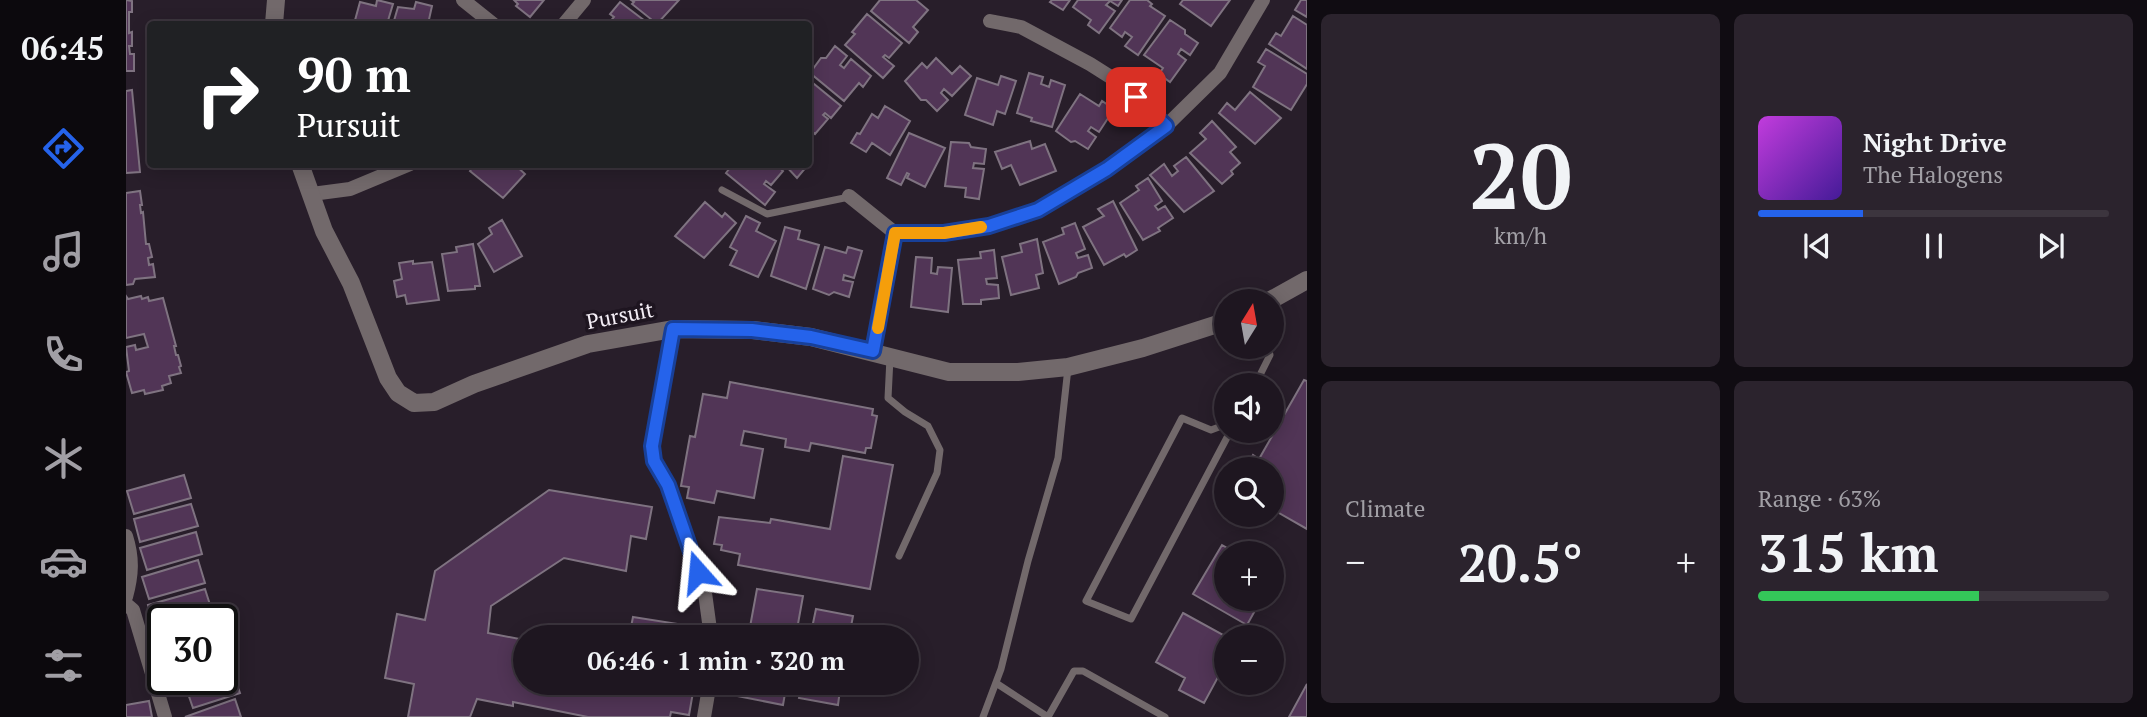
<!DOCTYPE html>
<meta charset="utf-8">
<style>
body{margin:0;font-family:"PT Serif",serif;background:#2b232d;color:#f1f3f6;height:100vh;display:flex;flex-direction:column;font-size:26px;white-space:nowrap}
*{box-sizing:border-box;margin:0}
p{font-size:23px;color:#a19fa5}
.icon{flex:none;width:38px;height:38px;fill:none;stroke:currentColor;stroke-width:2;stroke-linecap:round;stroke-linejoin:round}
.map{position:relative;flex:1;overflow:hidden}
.sheet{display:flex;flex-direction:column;gap:14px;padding:14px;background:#100c12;width:840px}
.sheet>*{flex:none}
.top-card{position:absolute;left:21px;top:21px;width:665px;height:147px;border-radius:7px;box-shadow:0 4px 18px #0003,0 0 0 2px #3c353e;background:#202124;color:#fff;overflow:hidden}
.needle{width:46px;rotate:11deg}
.buttons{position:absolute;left:1088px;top:289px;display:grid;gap:14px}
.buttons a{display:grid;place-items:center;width:70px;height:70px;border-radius:50%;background:#1e1620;box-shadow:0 4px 18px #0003,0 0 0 2px #3c353e;font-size:35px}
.speed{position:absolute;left:21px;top:604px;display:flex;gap:14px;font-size:35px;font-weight:700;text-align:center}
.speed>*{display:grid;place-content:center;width:91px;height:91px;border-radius:50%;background:#1e1620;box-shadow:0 4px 18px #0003,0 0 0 2px #3c353e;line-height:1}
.speed .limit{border:4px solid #111;border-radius:10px;background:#fff;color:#111}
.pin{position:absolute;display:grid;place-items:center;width:60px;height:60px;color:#fff;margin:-30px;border-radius:14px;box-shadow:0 4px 10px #0006}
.me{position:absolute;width:77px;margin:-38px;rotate:342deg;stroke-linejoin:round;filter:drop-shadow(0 0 5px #0008)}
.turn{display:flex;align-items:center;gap:24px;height:147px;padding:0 35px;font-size:32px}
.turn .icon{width:91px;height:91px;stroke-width:2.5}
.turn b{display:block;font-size:49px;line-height:60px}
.big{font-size:52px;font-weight:700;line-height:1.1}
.sheet .tile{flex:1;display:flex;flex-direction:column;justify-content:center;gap:10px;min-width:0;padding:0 24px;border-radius:10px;background:#2b232d}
.sheet .dial{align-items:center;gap:0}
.dial b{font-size:91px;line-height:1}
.song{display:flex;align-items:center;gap:21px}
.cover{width:84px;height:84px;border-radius:10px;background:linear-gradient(135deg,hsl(290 70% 55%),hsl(260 70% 35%))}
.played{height:7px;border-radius:4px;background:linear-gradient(90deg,#2563eb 30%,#3c353e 30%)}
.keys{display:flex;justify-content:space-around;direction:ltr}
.heat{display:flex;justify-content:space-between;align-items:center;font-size:38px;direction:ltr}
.charge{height:10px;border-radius:5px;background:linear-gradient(90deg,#34c759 63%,#3c353e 0)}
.sheet .tiles{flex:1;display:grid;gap:14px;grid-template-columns:repeat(2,1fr)}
.trip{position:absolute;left:387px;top:625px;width:406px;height:70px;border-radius:35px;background:#1e1620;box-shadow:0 4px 18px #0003,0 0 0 2px #3c353e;font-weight:700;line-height:70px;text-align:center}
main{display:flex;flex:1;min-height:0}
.tabs{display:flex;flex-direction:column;width:126px;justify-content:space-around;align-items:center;background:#0c090d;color:#a19fa5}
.tabs .icon{width:49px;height:49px}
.tabs .active{color:#2563eb}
.tabs b{font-size:32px;color:#f1f3f6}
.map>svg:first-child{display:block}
.building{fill:#513556;stroke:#7f7381;stroke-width:2}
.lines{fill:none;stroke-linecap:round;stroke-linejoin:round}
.service{stroke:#72696b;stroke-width:7}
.minor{stroke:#72696b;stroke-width:14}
.tertiary{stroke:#72696b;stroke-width:18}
.route-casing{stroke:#184099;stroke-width:18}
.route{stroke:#2563eb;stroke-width:12}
.slow{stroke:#f59e0b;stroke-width:12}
.labels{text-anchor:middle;stroke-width:7;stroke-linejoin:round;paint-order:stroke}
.street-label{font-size:21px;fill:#f5eff7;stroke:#1e1520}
</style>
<main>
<nav class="tabs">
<b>06:45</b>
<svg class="icon active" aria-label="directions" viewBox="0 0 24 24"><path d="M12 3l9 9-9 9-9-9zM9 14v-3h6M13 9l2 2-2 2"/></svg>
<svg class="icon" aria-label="music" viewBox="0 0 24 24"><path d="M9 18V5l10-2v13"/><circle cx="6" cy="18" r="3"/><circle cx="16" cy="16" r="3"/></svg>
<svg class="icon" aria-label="phone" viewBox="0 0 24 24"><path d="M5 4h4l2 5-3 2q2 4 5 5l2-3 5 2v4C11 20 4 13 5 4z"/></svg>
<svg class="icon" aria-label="climate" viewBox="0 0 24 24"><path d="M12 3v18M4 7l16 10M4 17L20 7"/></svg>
<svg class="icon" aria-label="car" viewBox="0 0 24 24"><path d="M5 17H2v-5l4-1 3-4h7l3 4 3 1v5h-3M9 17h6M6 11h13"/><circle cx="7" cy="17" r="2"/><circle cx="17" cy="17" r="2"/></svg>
<svg class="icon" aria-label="filters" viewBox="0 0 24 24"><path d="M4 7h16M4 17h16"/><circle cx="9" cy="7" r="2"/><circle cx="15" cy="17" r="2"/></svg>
</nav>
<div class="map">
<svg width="1181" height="717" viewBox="0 0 1181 717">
<rect width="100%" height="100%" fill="#281e2a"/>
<!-- building -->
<path class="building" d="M0 0 6 1V12H3V33L6 32V46H3L4 54H8V71H0Z
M251 0 267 4 261 24H228L234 2 250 6Z
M388 0H418L404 17 390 6 392 4Z
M505 0H553L531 24 506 4 508 2Z
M754 0H790L802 10 787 27 792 32 783 43 745 11Z
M926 0H944L937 10 924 2Z
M952 0H996L992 6 984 1 980 5 989 11 973 33 962 25 965 20 947 7Z
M1004 0H1021L1026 4 1024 6 1039 16 1012 55 999 46 1006 37 999 32 996 37 984 28Z
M1057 0H1104L1085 26 1054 4Z
M1175 0H1181V17L1169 10Z
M290 2 306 6 302 24H267L272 7 288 9Z
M494 2 523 24H482L488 17 484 14Z
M741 14 776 43 763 58 759 55 757 57 768 66 757 78 719 45 729 34 726 32Z
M1167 16 1181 25V69L1143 44 1150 33 1155 36Z
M1044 20 1059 30V34L1072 43 1064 55 1055 49 1052 54 1060 60 1044 82 1033 74 1037 68 1018 55Z
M709 46 721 56 714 65 718 68 725 59 745 76 737 87 733 83 718 101 684 73 695 58H700Z
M1140 49 1181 74V84L1165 110 1127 87 1139 66 1132 62Z
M810 58 826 74 834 66 845 76 826 96 818 89 815 93 822 100 811 111 800 100H795L779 81 796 63 801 68Z
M903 73 917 77 915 84 923 87 925 80 939 85 926 127 905 121 906 118 891 113Z
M875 76 890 81 879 114 871 111 867 125 839 115 851 78 872 85Z
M682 79 715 106 705 118 699 113 697 115 702 119 689 134 682 128Z
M6 90 14 172 0 173V91Z
M1124 92 1155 118 1129 144 1093 113 1101 103 1109 110Z
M954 94 973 106 976 101 988 109 973 132 965 127 962 131 970 137 962 149 949 141 945 142 930 131Z
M759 106 784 121 764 155 746 143 740 152 725 143 731 133 734 134 746 114 752 118Z
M1086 121 1110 147 1104 152 1114 163 1105 171 1107 174 1096 184 1064 153 1080 139 1074 133Z
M783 133 819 148 799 187 781 178 783 174 781 173 775 185 761 178Z
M904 141 906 149 919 144 930 171 894 185 885 165 876 169 869 152Z
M825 142 843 143 845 147 860 149 858 164 848 163 847 168 858 169 853 199 839 197 840 188 819 186Z
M1060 157 1088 191 1058 212 1024 175 1038 164 1046 176 1052 171 1048 166Z
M349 164H388L399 174 377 198 344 171Z
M607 164H649L657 171 645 185 640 181 638 184 649 192 639 205 600 173Z
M658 164H682V165L671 178Z
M1022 178 1036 201 1029 206 1032 210 1039 206 1047 218 1032 228 1034 231 1017 240 994 203 1013 190 1010 186Z
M14 191 16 205H14L15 213 17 212 20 244H23L26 257 22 258 23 265 27 264 29 277 9 279 7 284 0 285V193Z
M987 201 1011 250 1000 257 998 254 978 265 957 227 978 216 972 209Z
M579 202 596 217 599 213 610 223 578 258 549 236Z
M620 216 634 223 630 231 650 241 632 277 604 265 611 251 604 247Z
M376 220 396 256 368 272 352 244 366 234 363 228Z
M949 223 959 249 950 253 952 258 962 255 966 268 952 273 950 277 933 284 917 242 938 234 936 228Z
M659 227 674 231 672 239 693 245 680 289 645 276Z
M911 239 917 273 910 275 913 288 885 295 876 257 896 252 894 244Z
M347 244 354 286H349V289L322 291 316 254 331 252 330 247Z
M699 247 720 253 722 247 736 251 728 278 718 275 717 280 727 282 723 297 708 292 703 295 687 289Z
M868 250 871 278 860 279 861 284 872 285 873 298 855 300V304H837L832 260 855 258 854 252Z
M790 257 806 258 805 273 811 274 812 267 826 268 822 312 785 307Z
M287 261V264L306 262 313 300 281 304 279 295 271 297 268 281 276 279 273 263Z
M0 296 2 299 15 296 16 299 22 297 23 301 37 298 50 346H48L50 355H52L55 366 53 367 55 373 43 376 45 383 36 386 37 390 19 394 18 390 6 393 0 372 3 371 0 347 9 345 10 350 22 347 18 334 0 338Z
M1178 380 1181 381V529L1146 509V469H1119L1127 455 1133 459Z
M604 382 747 409 746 415 751 416 745 448H740L739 453 685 443 683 451 659 447 660 439 618 431 615 445 637 449 628 498 591 491 588 503 561 498 563 487 555 486 564 436 569 437 577 394 601 398Z
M717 456 767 465 744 589 612 565 614 554 595 550 596 545 588 544 593 517 644 523 645 519 704 529Z
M58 475 65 498 8 514 1 491Z
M423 490 526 507 520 539 505 536 500 571 438 558 365 606 362 633 399 640V682H550L548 689 567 692 563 715 545 712 544 717H462L387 702V706L351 699 344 717H282L288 684 259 678 271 614 299 620 309 571Z
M65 504 72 526 14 542 8 519Z
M70 532 76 554 21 570 14 548Z
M1096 545 1110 553H1101V598H1136L1121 625 1067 594Z
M72 560 79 583 23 599 16 577Z
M79 589 86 611 56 620H37V625L28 627 22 605Z
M631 589 677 596 670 635 661 633 660 637 644 633V630L624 627Z
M690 609 727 616 723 637H682L684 628H686Z
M1057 613 1101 637V682L1092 677 1078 703 1053 690 1059 678 1030 662Z
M507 617 552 624 550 637H503Z
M37 631V656L30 633Z
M106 670 114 693 67 708 59 685 79 679H96V674Z
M614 682H661L657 705 611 696Z
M676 682H715L712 705 673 698Z
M1181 684V717H1163Z
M109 699 115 717H59Z
M23 701 26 717H0V705Z"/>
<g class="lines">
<!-- service -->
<path class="service" d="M596 190 641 214 723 197
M764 358 762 398 779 412 802 426 814 450 811 473 773 556
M1129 385 1144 355 1142 346
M1101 424 1085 430 1056 418 960 601 1005 619 1105 430
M870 683 922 717
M857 717 875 669 902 561 932 458 942 368
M922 717 948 671H957L1039 717"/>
<!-- minor -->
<path class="minor" d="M337 0 367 24
M864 21 895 27 964 64 994 83 1040 126
M438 24 458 0
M186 194 224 189 284 164
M723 196 769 233
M547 329 526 446 528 461 542 485 579 593 585 637
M747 351 769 233H818L863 226 912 210 981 169 1040 126 1094 73 1137 0
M0 536C7 558 6 575 0 597
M0 604 7 610 39 717
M578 717 584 682"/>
<!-- tertiary -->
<path class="tertiary" d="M148 24 150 0
M174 164 198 231 225 283 262 378 272 393 288 403 308 402 348 384 462 344 547 329 627 330 685 337 823 372H892L942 367 1017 348 1101 321
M1143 301 1181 280"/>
</g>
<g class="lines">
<!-- route casing -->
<g class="route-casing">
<path id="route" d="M572 572 542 485 528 461 526 446 547 329 626 330 685 337 747 351 769 233H818L863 226 912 210 981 169 1040 126 1010 97"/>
</g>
<!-- route -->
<use href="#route" class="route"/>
<!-- slow -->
<path class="slow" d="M752 328 769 233H818L855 227"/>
</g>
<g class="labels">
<!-- street labels -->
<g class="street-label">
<text transform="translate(494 316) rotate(-11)" y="7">Pursuit</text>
</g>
</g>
</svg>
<div class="buttons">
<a><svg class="needle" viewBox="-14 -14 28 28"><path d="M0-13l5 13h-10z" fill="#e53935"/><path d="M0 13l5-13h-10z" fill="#a19fa5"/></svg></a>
<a><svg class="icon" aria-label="sound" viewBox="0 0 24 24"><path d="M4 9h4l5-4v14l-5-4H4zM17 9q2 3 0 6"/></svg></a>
<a><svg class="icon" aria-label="search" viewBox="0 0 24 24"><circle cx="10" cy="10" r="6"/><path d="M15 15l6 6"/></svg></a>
<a>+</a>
<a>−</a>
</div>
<div class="speed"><div class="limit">30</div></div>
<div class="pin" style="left:1010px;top:97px;background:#d93025"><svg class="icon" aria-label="arrive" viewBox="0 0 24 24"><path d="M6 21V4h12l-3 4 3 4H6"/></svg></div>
<svg class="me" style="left:572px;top:572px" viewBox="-20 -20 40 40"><path d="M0-17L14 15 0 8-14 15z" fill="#2563eb" stroke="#fff" stroke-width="4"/></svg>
<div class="trip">06:46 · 1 min · 320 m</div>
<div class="top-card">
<div class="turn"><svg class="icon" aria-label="right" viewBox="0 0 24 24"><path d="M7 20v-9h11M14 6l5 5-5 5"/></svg><div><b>90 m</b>Pursuit</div></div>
</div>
</div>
<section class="sheet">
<div class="tiles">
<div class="tile dial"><b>20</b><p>km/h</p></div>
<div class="tile">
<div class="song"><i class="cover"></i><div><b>Night Drive</b><p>The Halogens</p></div></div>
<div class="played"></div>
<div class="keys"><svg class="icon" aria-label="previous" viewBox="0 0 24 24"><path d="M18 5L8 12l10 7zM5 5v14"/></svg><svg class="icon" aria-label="pause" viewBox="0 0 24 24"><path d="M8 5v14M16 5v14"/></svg><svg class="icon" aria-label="next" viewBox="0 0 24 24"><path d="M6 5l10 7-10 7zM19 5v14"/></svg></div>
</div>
<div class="tile"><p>Climate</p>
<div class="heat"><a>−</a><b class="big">20.5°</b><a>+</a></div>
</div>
<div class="tile"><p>Range · 63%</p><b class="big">315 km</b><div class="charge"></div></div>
</div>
</section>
</main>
